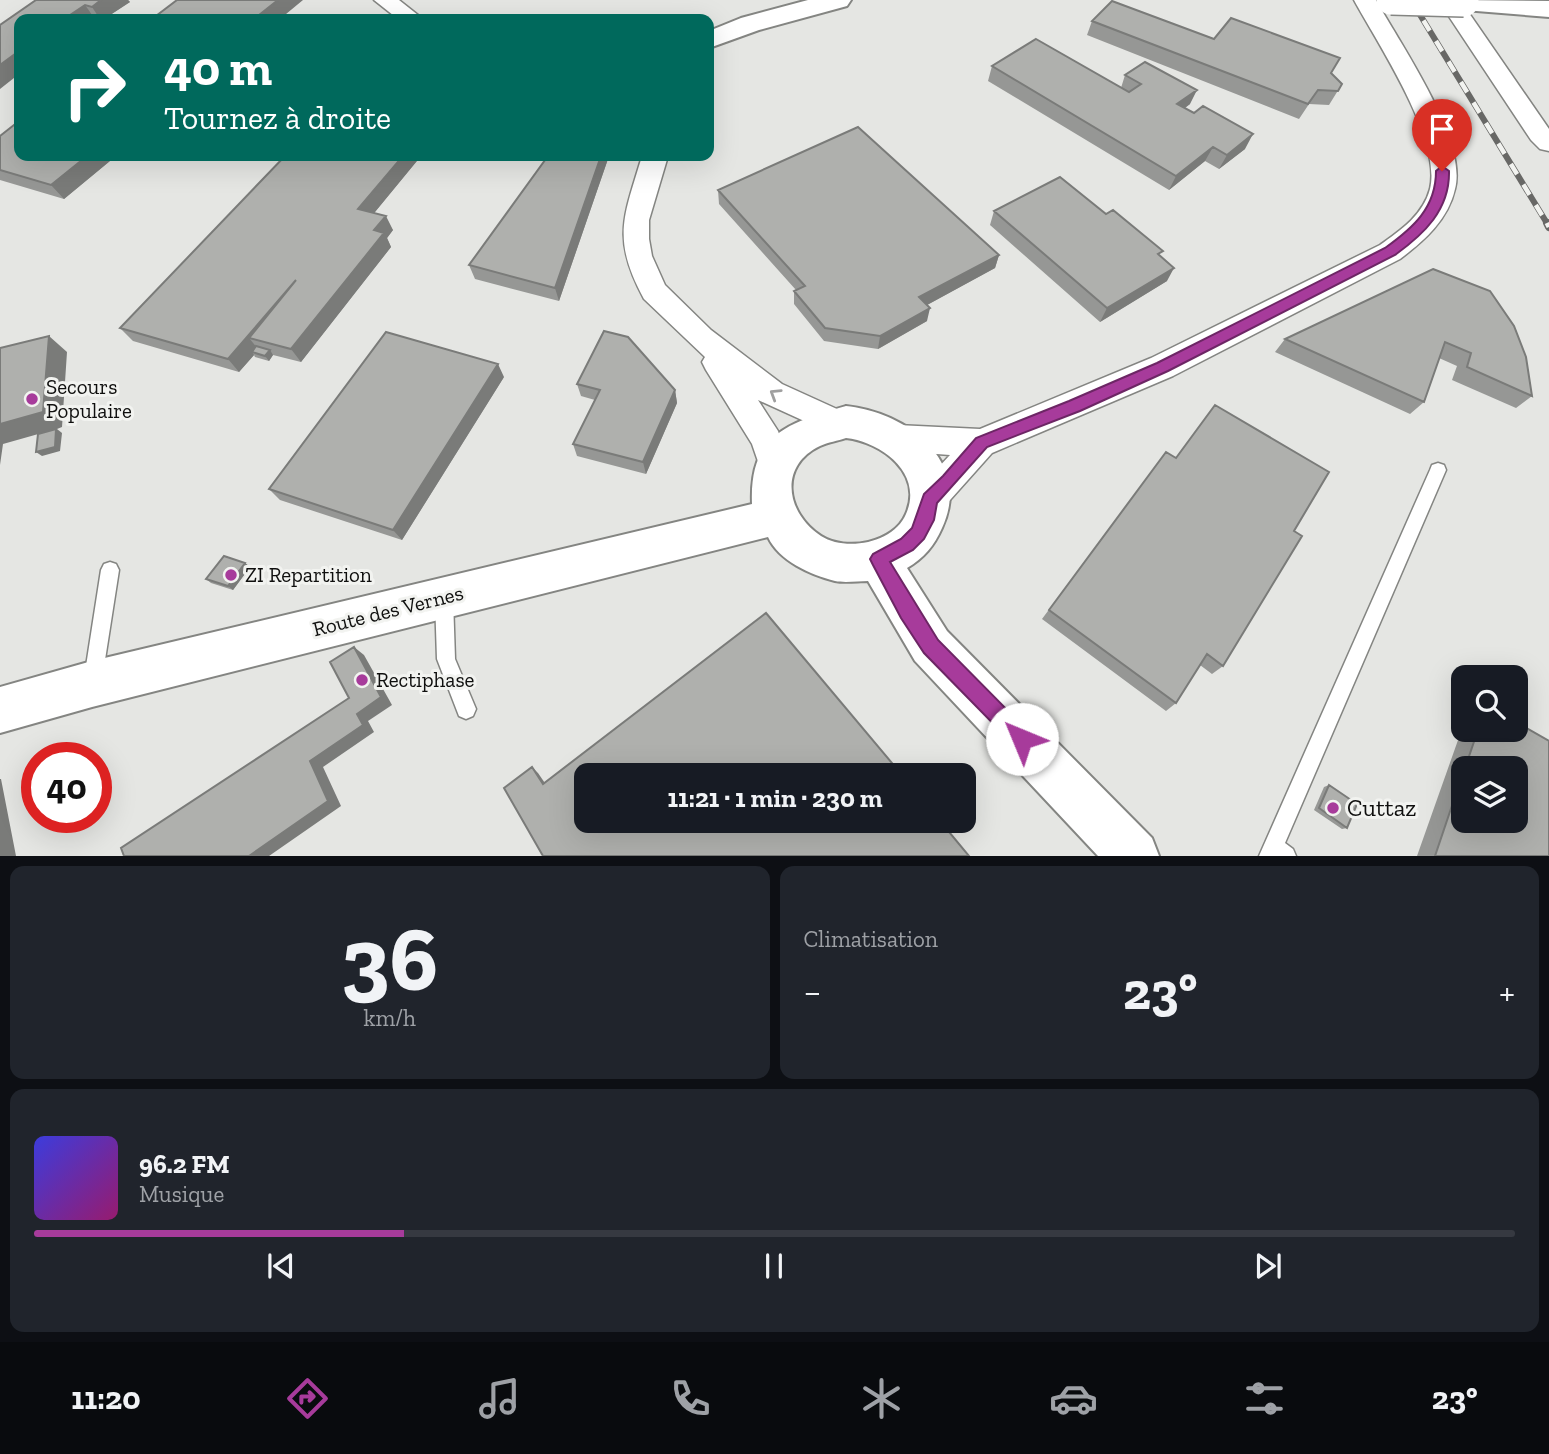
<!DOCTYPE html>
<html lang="fr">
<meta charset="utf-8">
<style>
body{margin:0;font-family:"Zilla Slab",serif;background:#20242c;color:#f1f3f6;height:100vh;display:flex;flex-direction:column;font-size:26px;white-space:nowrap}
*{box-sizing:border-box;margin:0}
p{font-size:23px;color:#9ea1a6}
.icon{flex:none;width:38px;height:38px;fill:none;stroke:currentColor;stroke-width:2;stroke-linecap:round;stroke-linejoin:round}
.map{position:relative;height:856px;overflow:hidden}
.panel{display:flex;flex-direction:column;gap:10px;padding:10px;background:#0d0f14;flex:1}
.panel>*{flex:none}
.hud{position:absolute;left:14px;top:14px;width:700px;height:147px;border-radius:14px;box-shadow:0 7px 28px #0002;background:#00695c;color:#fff;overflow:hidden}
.fabs{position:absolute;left:1451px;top:665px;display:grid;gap:14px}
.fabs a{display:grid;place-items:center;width:77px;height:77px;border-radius:14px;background:#171b24;box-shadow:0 7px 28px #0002;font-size:35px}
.speed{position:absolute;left:21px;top:742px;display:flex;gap:14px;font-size:35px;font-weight:700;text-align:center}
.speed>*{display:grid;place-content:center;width:91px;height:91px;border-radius:50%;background:#171b24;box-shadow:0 7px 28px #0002;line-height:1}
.speed .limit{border:10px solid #d22;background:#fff;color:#111}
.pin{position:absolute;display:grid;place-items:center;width:60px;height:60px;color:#fff;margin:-72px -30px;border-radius:50% 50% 50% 0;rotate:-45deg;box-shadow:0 0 7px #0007}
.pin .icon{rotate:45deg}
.me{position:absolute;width:77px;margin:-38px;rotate:315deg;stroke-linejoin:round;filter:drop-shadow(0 0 5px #0008)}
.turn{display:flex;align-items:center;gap:24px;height:147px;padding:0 35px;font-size:32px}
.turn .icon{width:91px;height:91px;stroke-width:2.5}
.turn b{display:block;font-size:49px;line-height:60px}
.big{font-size:52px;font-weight:800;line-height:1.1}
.panel .tile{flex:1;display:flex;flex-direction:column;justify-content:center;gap:10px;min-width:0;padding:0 24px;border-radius:14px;background:#20242c}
.panel .dial{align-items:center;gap:0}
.dial b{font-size:91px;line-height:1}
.song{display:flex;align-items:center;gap:21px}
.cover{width:84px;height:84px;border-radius:10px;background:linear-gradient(135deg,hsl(240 70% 55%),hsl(320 70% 35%))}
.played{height:7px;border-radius:4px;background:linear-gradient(90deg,#a73b9b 25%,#363941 25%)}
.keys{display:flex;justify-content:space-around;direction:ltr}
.heat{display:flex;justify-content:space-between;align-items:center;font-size:38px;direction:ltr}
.panel .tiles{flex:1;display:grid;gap:10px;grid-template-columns:1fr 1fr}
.tile:last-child{grid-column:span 2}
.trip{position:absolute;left:574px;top:763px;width:402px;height:70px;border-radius:14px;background:#171b24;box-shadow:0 7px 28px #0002;font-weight:800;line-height:70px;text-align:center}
.menu{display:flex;height:112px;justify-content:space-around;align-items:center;background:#090b0e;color:#9ea1a6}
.menu .icon{width:49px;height:49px}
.menu .on{color:#a73b9b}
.menu b{font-size:32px;color:#f1f3f6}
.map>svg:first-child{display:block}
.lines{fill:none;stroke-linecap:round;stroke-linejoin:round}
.lane-casing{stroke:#848582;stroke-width:3}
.street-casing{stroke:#848582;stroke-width:3}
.secondary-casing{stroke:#848582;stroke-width:4}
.highway-casing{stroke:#848582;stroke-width:4}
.lane{fill:#fff;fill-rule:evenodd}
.street{fill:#fff;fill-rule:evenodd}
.secondary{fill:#fff;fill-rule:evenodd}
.highway{fill:#fff;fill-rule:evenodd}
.rail-far1-casing{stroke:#686866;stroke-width:6}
.rail-casing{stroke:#686866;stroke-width:8}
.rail-far1{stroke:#f2f3f0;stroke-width:4.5;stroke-dasharray:12;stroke-linecap:butt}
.rail{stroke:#f2f3f0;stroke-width:5;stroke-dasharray:15;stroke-linecap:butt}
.highway-bridge-casing{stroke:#848582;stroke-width:32;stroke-linecap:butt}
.highway-bridge{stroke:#fff;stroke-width:29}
.wall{fill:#969795;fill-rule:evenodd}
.shaded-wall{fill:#7a7b79}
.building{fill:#afb0ad;stroke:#7a7b79;stroke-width:2}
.oneway{stroke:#9f9f9f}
.route{fill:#a73b9b;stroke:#6d2665;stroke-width:2}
.poi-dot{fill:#a73b9b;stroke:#f2f3f0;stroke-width:2.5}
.labels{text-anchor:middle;stroke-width:6;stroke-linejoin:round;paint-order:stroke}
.poi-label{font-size:21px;fill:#0f0f0e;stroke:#f2f3f0;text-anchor:start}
.street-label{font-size:21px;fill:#0f0f0e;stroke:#f2f3f0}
.near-poi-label{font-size:24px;fill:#0f0f0e;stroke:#f2f3f0;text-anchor:start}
</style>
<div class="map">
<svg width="1549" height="856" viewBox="0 0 1549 856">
<rect width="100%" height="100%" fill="#e5e6e3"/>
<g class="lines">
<!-- lane casing -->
<g class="lane-casing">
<path id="lane" d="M1438 463 1444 465 1446 470 1285 843 1293 849 1296 856H1259L1430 470 1432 465Z
M110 562 116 564 119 570 102 679 100 686 93 688 86 686 84 679 101 570 104 564Z
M444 591 450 593 453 599 455 659 476 709 473 716 466 719 459 716 437 659 435 599 438 593Z"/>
</g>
<!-- street casing -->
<g class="street-casing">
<path id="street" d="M374 0H399L423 19H398Z
M1354 0H1376C1400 44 1468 140 1455 189 1448 220 1424 241 1400 259L1173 376 992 453 942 509 930 514 918 509 913 499 918 489 950 455 897 451 886 447 881 438 886 429 897 425 980 429 1151 358 1380 245C1401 230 1423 215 1430 189 1442 139 1378 44 1354 0Z
M1438 0H1460L1549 129V151L1540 149 1531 140Z
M642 156H668L649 220V239L652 256 665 285 711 330 782 384 848 414 853 423 848 432 837 436 758 400 778 431 790 466 785 476 774 480 763 476 752 444 706 370 702 362 705 357 644 299C611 238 624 217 642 156Z"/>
</g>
<!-- secondary casing -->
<g class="secondary-casing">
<path id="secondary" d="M846 406C906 412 973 461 942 528 934 546 924 558 907 568L947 631 1152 838 1159 856H1098L915 661 868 581C858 581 845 583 835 581 811 575 779 561 768 537L92 707 0 733V687L92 661 752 504C749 434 788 423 846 406ZM846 438C881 442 924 473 906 514 894 543 846 552 821 536 786 513 778 466 820 446 828 442 838 441 846 438Z"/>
</g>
<!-- highway casing -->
<g class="highway-casing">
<path id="highway" d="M808 0H851L847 6 759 30 709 48V31L741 18Z
M1452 0 1549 1V17L1464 10 1455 8Z"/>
</g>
<!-- lane -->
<use href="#lane" class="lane"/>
<!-- street -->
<use href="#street" class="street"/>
<!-- secondary -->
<use href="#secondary" class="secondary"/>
<!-- highway -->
<use href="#highway" class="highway"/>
<!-- rail-far1 casing -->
<g class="rail-far1-casing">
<path id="rail-far1" d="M1411 0 1548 225"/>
</g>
<!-- rail casing -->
<g class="rail-casing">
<path id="rail" d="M1547 223 1549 227"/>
</g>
<!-- rail-far1 -->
<use href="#rail-far1" class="rail-far1"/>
<!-- rail -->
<use href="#rail" class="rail"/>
<!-- highway-bridge casing -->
<g class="highway-bridge-casing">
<path id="highway-bridge" d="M1391 0 1464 2"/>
</g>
<!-- highway-bridge -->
<use href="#highway-bridge" class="highway-bridge"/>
</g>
<!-- wall -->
<path class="wall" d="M36 0H128L130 2 104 19H19Z
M1092 21 1214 39 1331 73 1342 84 1329 105 1309 104 1299 119 1087 35Z
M992 66 1121 88 1125 75 1190 104 1185 108 1245 149 1219 169 1205 161 1169 190 988 81Z
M0 136 19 156H116L64 199 0 180Z
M285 156H421L374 213 393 230 387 238 391 247 301 362 273 355 269 361 255 357 254 355 239 372 133 341 120 328Z
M548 156H609L559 301 475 279 469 265Z
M718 190 999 255 995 268 927 305V321L878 349 824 341 794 304V291L796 290 719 204Z
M994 211 1106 214 1161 257 1167 281 1100 322 990 225Z
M1433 269 1532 396 1516 408 1452 380 1457 366 1439 358 1424 402 1410 414 1275 352 1285 339Z
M504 377 402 540 280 500 269 489Z
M577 384 675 390 677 403 646 474 577 456 573 444 595 400 581 396Z
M1166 452 1294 531 1223 666 1212 674 1200 665 1176 703 1166 711 1042 619Z
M245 563 250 567 233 590 211 583 206 579Z
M1463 726V730H1516L1549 856H1417ZM1463 768H1516L1463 821Z
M1329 785 1347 828 1342 829 1314 810 1324 787Z"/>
<!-- shaded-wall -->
<path class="shaded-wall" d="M101 0H128L130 2 104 19H100L92 7Z
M278 0H303L280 19H254Z
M85 5 95 19H64Z
M19 51V74L0 89V65Z
M1197 90 1190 104 1171 118 1177 104Z
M1253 134 1245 149 1219 169 1227 155Z
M1213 147 1205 161 1169 190 1176 176Z
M87 156H116L64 199 51 185Z
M403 156H421L366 223 358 209Z
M601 156H609L559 301 555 288Z
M386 216 393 230 387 238 391 247 301 362 291 349 374 230Z
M999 255 995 268 916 311 919 297Z
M1174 268 1167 281 1100 322 1107 308Z
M296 280 249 338 258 349 252 352 254 355 239 372 228 359Z
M930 308 927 321 878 349 880 336Z
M49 336 67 352 62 427 57 429 62 433 60 451 42 456 36 452 56 429 3 444 0 465V424Z
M270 350 273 355 269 361 265 356Z
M498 364 504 377 402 540 393 530Z
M675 390 677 403 646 474 643 462Z
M245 563 250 567 233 590 228 586Z
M354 647 364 655 392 705 368 721 374 732 323 767 341 806 269 856H249L310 761 357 714Z
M532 767 538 773 549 789 543 784Z
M0 779H1L16 856H0Z"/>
<!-- building -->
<path class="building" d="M36 0H101L92 7 85 5 64 19H19V51L0 65V25Z
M177 0H278L254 19H152Z
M1112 1 1214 39 1231 18 1340 58 1331 73 1342 84 1338 91 1318 90 1308 104 1092 21Z
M1036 39 1129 92 1141 84 1125 75 1145 62 1197 90 1177 104 1194 113 1203 106 1253 134 1227 155 1213 147 1176 176 992 66Z
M19 121V156H87L51 185 0 170V136Z
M858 127 999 255 919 297 930 308 880 336 825 328 794 291 805 286 718 190Z
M285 156H403L358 209 386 216 374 230 384 233 291 349 249 338 296 280 228 359 120 328Z
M548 156H601L555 288 469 265Z
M1060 177 1106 214 1113 210 1163 251 1158 254 1174 268 1107 308 994 211Z
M1433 269 1490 291 1514 326 1526 357 1532 396 1467 367 1471 353 1445 342 1424 402 1285 339Z
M604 331 628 337 675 390 643 462 573 444 600 390 577 384Z
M386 332 498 364 393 530 269 489Z
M49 336 43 412 0 424V348Z
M256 346 270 350 265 356 252 352Z
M1215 405 1329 472 1294 531 1302 536 1223 666 1207 654 1176 703 1049 610 1166 452 1176 458Z
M56 429 55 447 36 452 38 434Z
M224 556 245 563 228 586 206 579Z
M766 613 902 775H586V821H940L969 856H543L504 788 532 767 543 784Z
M354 647 381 697 357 714 363 725 310 761 328 801 249 856H124L121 848 349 698 330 662Z
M1516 722 1549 741V856H1435L1463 773V821H1516V768H1465L1478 730H1516Z
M1329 785 1357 804 1347 828 1319 808Z"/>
<!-- one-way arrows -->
<defs><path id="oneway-chevron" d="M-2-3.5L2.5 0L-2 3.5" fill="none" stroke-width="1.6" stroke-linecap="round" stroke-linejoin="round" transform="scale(1.75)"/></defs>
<use class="oneway" href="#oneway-chevron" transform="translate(775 394) rotate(-148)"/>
<!-- route -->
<path class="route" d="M1442 166 1449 171C1450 210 1424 234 1395 255L1168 371 1080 411 987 447 937 503 934 520 924 539 913 550 890 562 938 640 1029 732 1032 739 1029 746 1022 749 1015 746 924 653 901 618 873 565 870 559 873 554 901 539 912 528 924 494 943 476 976 438 1069 401 1157 363 1385 248C1413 228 1436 208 1436 171Z"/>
<!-- markers -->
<g class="poi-dot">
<circle cx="32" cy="399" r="7"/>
<circle cx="231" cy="575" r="7"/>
<circle cx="362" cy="680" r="7"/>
<circle cx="1333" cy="808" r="7"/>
</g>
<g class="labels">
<!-- poi labels -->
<g class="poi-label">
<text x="46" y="394">Secours<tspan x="46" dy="24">Populaire</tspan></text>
<text x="245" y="582">ZI Repartition</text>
<text x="376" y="687">Rectiphase</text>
</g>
<!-- street labels -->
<g class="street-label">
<text transform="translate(388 611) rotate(-14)" y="7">Route des Vernes</text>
</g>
<!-- near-poi labels -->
<g class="near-poi-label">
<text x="1347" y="816">Cuttaz</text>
</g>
</g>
</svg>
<div class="fabs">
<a><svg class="icon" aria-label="search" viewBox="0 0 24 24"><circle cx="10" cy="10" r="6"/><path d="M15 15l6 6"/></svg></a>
<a><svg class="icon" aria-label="layers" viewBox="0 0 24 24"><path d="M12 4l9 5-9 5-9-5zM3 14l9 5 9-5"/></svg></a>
</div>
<div class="speed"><div class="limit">40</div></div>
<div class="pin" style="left:1442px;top:171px;background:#d93025"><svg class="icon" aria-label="arrive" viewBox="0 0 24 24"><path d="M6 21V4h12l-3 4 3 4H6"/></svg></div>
<svg class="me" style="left:1022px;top:739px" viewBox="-20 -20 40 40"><circle r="19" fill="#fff"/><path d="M0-13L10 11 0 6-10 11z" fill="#a73b9b"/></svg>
<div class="trip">11:21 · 1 min · 230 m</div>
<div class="hud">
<div class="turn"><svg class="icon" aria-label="right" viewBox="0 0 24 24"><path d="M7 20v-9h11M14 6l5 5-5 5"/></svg><div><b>40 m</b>Tournez à droite</div></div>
</div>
</div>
<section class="panel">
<div class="tiles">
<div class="tile dial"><b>36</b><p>km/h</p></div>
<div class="tile"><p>Climatisation</p>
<div class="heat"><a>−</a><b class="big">23°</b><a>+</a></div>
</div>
<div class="tile">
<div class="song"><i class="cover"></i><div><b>96.2 FM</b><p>Musique</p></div></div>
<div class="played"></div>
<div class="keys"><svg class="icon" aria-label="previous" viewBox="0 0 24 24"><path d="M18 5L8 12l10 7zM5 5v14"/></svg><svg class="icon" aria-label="pause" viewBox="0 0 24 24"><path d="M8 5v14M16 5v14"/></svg><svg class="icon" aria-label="next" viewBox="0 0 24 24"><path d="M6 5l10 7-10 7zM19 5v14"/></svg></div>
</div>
</div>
</section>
<nav class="menu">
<b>11:20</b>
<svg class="icon on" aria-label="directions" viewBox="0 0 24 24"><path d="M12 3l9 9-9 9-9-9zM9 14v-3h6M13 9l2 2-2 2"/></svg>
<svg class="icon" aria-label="music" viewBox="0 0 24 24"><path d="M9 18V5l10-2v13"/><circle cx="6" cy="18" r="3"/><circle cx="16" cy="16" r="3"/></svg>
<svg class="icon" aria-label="phone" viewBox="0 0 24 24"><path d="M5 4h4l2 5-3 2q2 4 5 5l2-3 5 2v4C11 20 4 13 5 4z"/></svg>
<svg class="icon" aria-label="climate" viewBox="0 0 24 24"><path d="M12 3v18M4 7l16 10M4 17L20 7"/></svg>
<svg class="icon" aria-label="car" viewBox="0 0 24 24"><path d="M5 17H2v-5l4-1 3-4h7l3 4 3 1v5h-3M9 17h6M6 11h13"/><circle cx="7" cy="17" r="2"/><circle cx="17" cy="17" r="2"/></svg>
<svg class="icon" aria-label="filters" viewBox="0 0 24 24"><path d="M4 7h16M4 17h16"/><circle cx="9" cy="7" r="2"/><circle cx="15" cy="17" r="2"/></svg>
<b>23°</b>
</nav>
